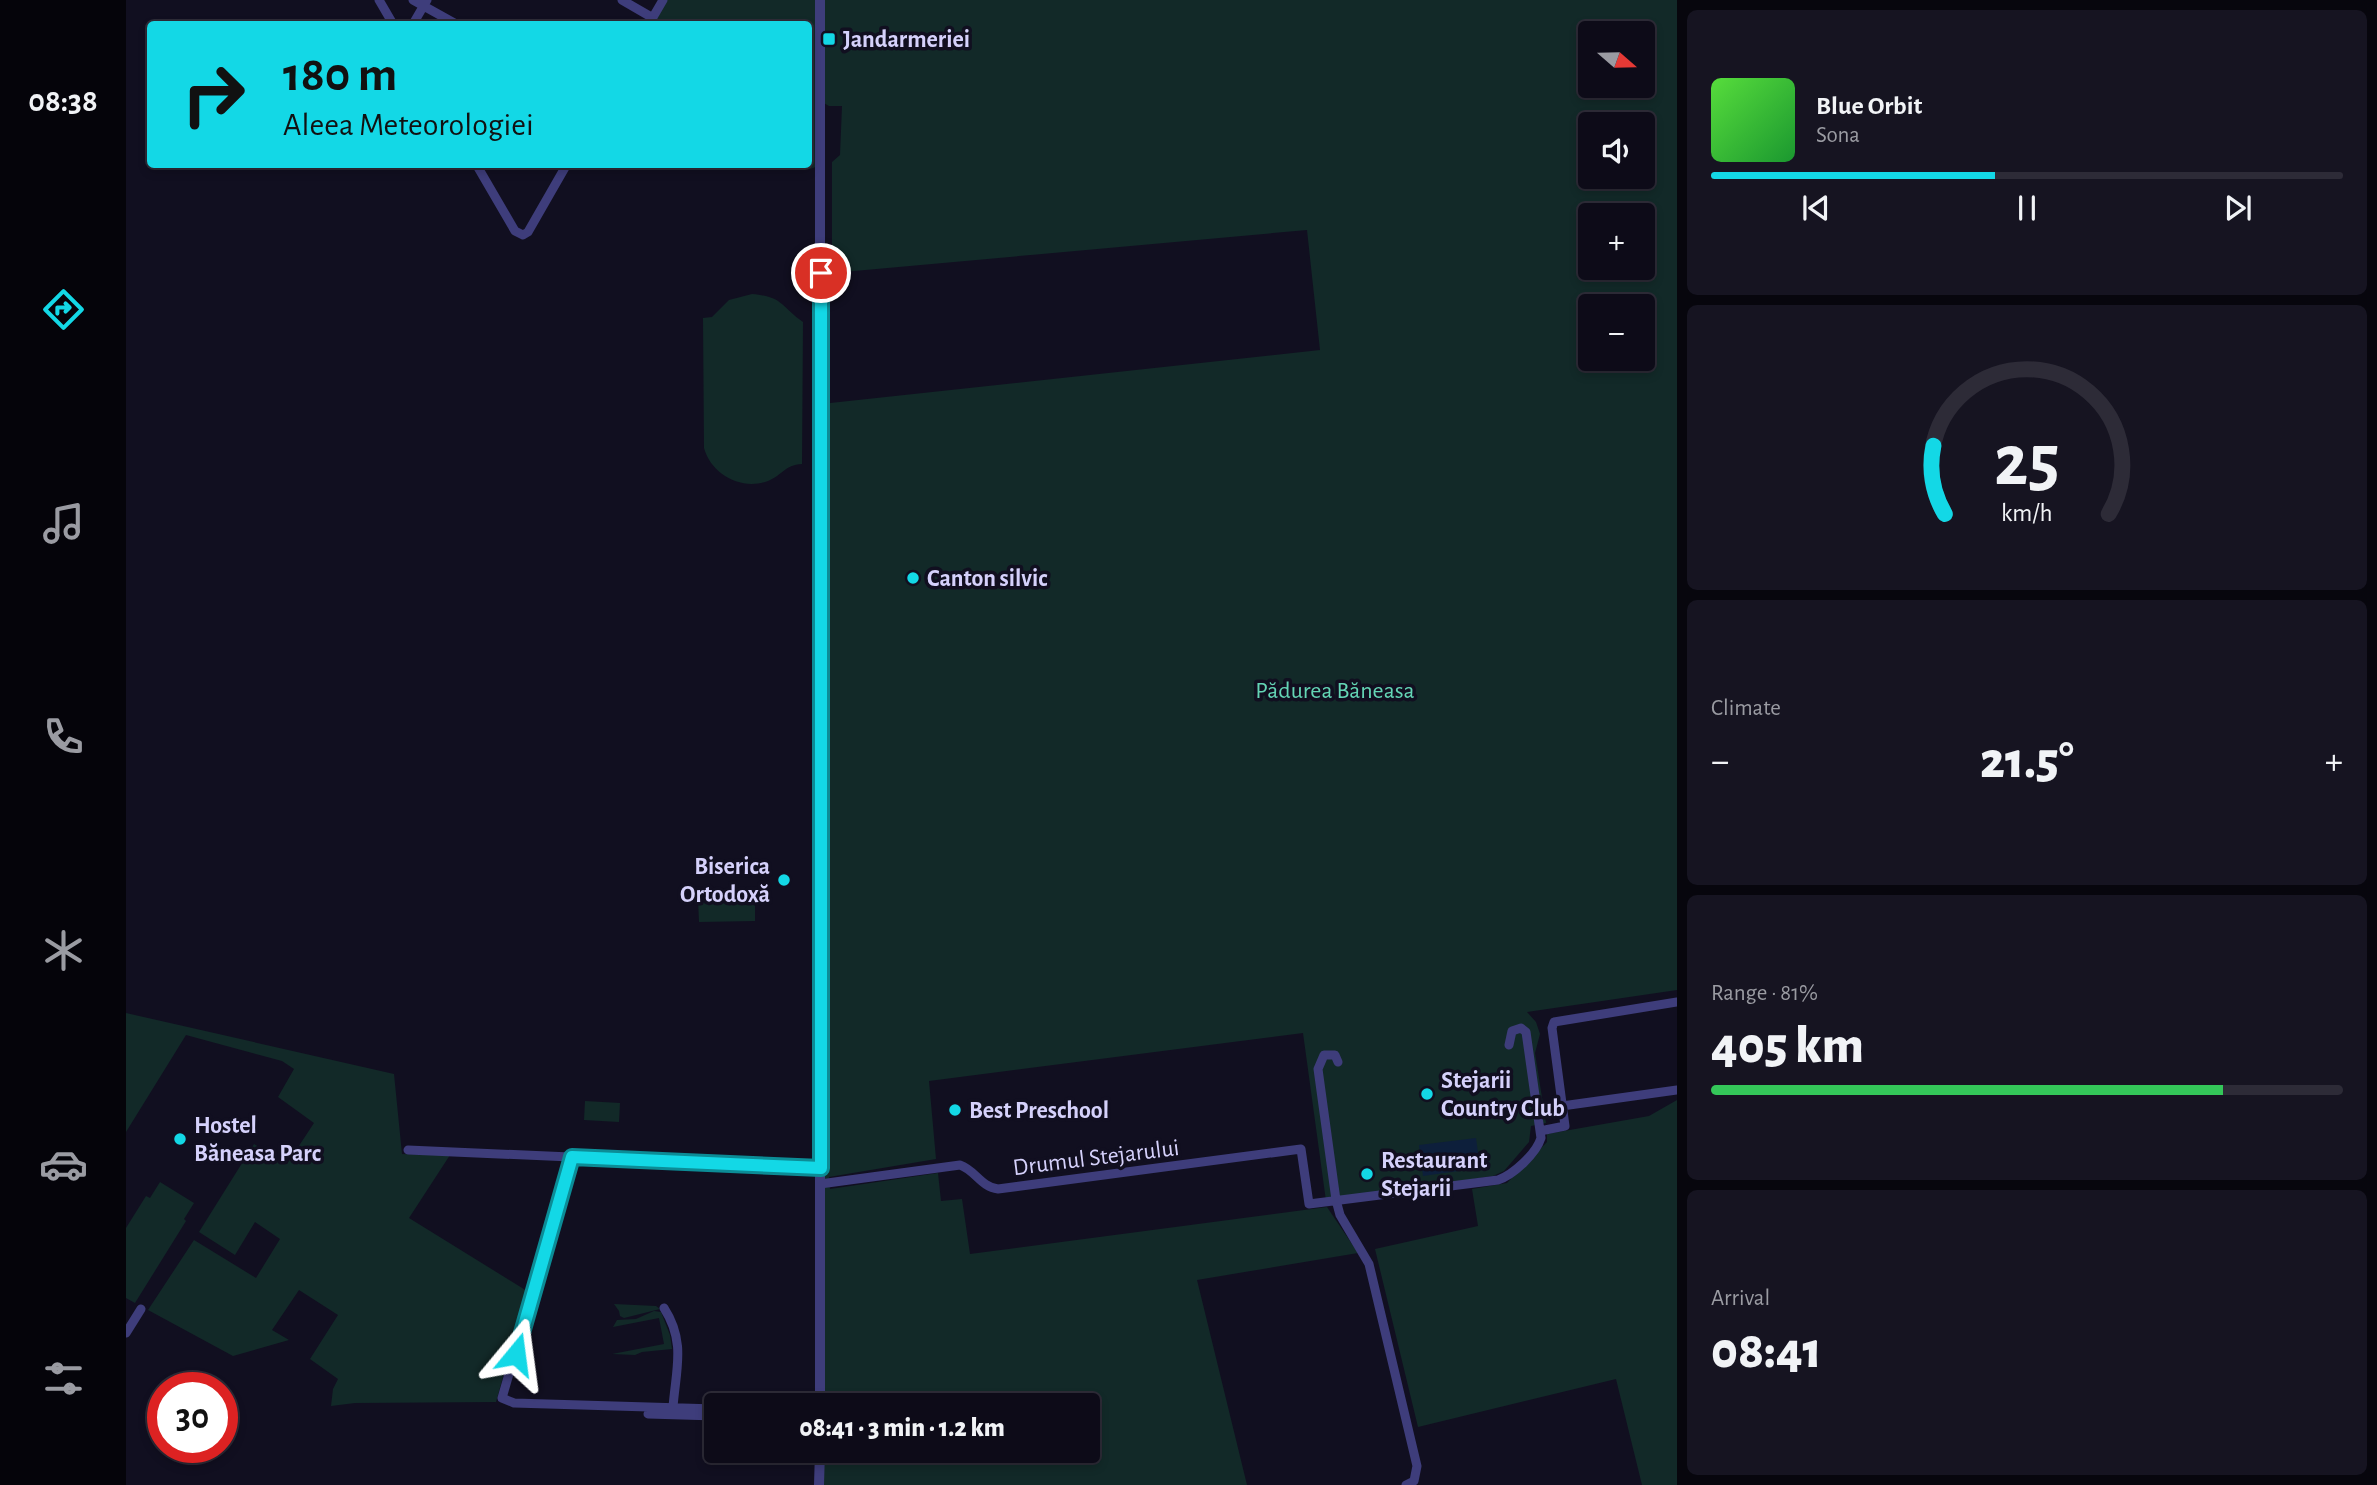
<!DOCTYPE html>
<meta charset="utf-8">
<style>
body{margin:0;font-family:"Alegreya Sans",sans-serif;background:#161421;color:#f1f3f6;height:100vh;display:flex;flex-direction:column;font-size:26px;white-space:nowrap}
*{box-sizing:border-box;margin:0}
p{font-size:23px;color:#9a9ba2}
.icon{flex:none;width:38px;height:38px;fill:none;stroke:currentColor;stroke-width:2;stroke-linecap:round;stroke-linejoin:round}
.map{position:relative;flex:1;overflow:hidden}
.panel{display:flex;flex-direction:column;gap:10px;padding:10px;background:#07060d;width:700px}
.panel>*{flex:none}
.top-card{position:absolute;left:21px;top:21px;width:665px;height:147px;border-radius:7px;box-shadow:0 4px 10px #0003,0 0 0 2px #2d2b37;background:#13d8e6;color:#111;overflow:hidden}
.needle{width:46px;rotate:110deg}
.controls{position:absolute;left:1452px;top:21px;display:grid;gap:14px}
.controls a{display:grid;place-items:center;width:77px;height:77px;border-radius:7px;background:#0d0b18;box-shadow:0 4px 10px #0003,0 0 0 2px #2d2b37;font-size:35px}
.speed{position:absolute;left:21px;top:1372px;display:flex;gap:14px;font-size:35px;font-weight:700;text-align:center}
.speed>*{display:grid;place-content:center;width:91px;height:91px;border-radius:50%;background:#0d0b18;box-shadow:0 4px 10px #0003,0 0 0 2px #2d2b37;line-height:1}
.speed .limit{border:10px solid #d22;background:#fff;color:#111}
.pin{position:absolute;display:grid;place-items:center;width:60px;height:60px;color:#fff;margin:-30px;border:4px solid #fff;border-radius:50%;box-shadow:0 2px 7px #0007}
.me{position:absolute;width:77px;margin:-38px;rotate:16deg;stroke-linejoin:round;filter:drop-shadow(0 0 5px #0008)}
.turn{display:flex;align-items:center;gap:24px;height:147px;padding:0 21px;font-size:32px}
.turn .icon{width:91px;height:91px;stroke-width:2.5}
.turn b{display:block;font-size:49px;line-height:60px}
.big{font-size:52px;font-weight:800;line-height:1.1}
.panel .widget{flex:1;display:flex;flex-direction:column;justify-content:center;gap:10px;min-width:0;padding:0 24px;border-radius:10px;background:#161421}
.panel .dial{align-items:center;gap:0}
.dial svg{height:182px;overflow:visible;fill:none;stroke:#2d2b37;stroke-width:7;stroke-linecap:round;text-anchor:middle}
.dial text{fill:#f1f3f6;stroke:none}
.song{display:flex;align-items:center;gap:21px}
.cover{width:84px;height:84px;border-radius:10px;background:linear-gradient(135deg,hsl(110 70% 55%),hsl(130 70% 35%))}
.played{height:7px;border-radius:4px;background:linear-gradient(90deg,#13d8e6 45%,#2d2b37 45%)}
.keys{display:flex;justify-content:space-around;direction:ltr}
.heat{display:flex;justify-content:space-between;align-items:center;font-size:38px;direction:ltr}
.charge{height:10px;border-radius:5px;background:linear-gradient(90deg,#34c759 81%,#2d2b37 0)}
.trip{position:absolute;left:578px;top:1393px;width:396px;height:70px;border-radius:7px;background:#0d0b18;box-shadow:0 4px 10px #0003,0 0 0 2px #2d2b37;font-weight:800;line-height:70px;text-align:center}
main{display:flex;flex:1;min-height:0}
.tab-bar{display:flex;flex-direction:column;width:126px;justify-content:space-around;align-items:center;background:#05040a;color:#9a9ba2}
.tab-bar .icon{width:49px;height:49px}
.tab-bar .current{color:#13d8e6}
.tab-bar b{font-size:32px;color:#f1f3f6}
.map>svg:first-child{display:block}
.green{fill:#122928;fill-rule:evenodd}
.water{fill:#0d1f3b}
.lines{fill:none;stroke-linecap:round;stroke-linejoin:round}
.minor{stroke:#3e3d7b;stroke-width:9}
.tertiary{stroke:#3e3d7b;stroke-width:10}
.route-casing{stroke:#0c8c96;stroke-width:18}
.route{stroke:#13d8e6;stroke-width:12}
.poi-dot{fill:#13d8e6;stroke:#110f20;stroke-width:2.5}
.labels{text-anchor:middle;stroke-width:7;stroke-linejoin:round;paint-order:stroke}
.poi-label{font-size:24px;font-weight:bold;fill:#d5d1fb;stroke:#110f20;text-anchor:start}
.park-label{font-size:24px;fill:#64d5b5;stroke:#110f20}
.street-label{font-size:24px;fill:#d5d1fb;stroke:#110f20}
</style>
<main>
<nav class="tab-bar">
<b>08:38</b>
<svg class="icon current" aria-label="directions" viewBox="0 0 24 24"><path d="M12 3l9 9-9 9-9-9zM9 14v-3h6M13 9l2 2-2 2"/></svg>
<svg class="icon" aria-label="music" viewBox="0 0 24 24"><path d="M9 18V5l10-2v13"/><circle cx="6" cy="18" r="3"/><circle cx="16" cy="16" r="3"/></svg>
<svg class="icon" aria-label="phone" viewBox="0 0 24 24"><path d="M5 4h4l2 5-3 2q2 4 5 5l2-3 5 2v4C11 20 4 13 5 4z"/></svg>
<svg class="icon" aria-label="climate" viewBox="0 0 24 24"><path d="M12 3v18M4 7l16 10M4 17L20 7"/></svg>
<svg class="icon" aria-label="car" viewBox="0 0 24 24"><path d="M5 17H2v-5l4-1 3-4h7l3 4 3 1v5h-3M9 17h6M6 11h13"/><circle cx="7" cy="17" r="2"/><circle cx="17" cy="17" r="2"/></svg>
<svg class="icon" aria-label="filters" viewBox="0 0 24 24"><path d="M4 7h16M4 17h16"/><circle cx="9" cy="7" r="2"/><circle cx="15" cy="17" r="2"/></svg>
</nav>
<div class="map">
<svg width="1551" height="1485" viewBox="0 0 1551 1485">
<rect width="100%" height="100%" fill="#110f20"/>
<!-- green -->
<path class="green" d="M537 0H1551V990L1401 1012 1410 1022 1414 1034 1409 1053 1420 1123 1405 1126 1403 1142 1378 1171 1367 1176 1200 1201 1177 1033 803 1081 810 1159 703 1177 704 1189 812 1173 815 1201 836 1199 844 1254 1201 1207 1232 1253 1071 1280 1121 1485H693L694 1451H961V1405H694L695 404 1194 350 1181 230 706 273V162L714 155 716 106H703L696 102 695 165 684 169 668 165 682 164V24H523ZM1465 33H1517V86H1465ZM1465 124H1517V177H1465ZM1465 215H1517V268H1465ZM1465 306H1517V359H1465Z
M626 294C658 297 654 306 677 322L676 464C658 465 657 475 642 481 615 491 585 474 578 448L577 318 586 317 603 300Z
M629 892V921L573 922 572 899 612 898V893Z
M0 1013 268 1074 276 1154 324 1155 283 1218 401 1291 370 1402 229 1403 205 1406 207 1389 212 1379 184 1359 212 1315 173 1290 146 1330 163 1340 107 1356 22 1310 68 1240 130 1278 154 1239 129 1222 109 1255 73 1232 128 1144 161 1164 188 1123 152 1097 168 1069 156 1061 60 1035 0 1132Z
M1551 1100V1485H1516L1490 1379 1292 1427 1249 1249 1352 1226 1346 1189 1381 1183 1421 1142V1134L1523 1116Z
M459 1101 494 1103 493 1122 458 1120Z
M34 1182 68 1203 58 1219 60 1221 9 1303 0 1298V1228L20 1196 24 1198Z
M488 1304 530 1306 534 1309 498 1318 494 1316 493 1311Z
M528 1311 535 1312 544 1335 546 1349 516 1352 509 1355 486 1354 538 1344 533 1318 487 1327 491 1320 510 1319Z"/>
<!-- water -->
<path class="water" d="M1350 1138 1354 1168 1297 1176 1293 1145Z"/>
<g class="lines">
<!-- minor -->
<path class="minor" d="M253 0 267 24
M287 0 330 24
M496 0 527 18
M287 24 301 0
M523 24 537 0
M350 164 389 231 397 235 402 232 441 164
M1212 1062 1209 1055H1198L1192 1069 1210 1200 1214 1215 1243 1264 1291 1466 1288 1481 1280 1485
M1436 1106 1551 1090
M1414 1131 1439 1126 1426 1028 1428 1022 1551 1002
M282 1150 695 1168
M446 1157 376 1398 388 1403 590 1409
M694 1184 834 1165C849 1170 855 1187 872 1189L1175 1149 1183 1204 1372 1180C1387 1175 1410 1154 1415 1138L1400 1032 1395 1028 1386 1031 1383 1045
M538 1308C560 1342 550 1369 547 1407
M0 1333 15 1309
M522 1414 590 1416"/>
<!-- tertiary -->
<path class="tertiary" d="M694 0V1405
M693 1485 694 1451"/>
</g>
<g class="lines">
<!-- route casing -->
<g class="route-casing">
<path id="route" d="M390 1354 446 1157 695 1168V273"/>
</g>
<!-- route -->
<use href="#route" class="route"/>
</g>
<!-- markers -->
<g class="poi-dot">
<rect x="696" y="32" width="14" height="14" rx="3.5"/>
<circle cx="787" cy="578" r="7"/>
<circle cx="658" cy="880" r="7"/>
<circle cx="1301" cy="1094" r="7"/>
<circle cx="829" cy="1110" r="7"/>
<circle cx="54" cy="1139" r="7"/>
<circle cx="1241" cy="1174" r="7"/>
</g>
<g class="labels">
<!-- poi labels -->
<g class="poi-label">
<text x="717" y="47">Jandarmeriei</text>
<text x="801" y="586">Canton silvic</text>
<text x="644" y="874" text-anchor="end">Biserica<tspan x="644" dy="28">Ortodoxă</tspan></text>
<text x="1315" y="1088">Stejarii<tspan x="1315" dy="28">Country Club</tspan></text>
<text x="843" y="1118">Best Preschool</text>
<text x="68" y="1133">Hostel<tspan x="68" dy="28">Băneasa Parc</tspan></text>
<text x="1255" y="1168">Restaurant<tspan x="1255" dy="28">Stejarii</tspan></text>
</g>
<!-- park labels -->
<g class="park-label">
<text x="1209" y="698">Pădurea Băneasa</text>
</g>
<!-- street labels -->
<g class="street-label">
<text transform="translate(970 1157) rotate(-7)" y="8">Drumul Stejarului</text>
</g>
</g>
</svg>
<div class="controls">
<a><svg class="needle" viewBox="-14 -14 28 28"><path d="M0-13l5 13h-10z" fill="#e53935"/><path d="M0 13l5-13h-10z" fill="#9a9ba2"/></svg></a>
<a><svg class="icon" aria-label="sound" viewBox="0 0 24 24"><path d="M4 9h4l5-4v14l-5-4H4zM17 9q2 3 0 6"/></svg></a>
<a>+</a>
<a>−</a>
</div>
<div class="speed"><div class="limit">30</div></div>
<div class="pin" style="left:695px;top:273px;background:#d93025"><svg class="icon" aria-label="arrive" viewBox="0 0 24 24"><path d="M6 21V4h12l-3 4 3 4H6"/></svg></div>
<svg class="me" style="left:390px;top:1354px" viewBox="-20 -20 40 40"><path d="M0-17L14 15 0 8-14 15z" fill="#13d8e6" stroke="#fff" stroke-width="4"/></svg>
<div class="trip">08:41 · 3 min · 1.2 km</div>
<div class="top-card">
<div class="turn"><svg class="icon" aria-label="right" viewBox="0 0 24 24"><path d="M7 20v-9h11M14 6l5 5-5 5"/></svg><div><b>180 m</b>Aleea Meteorologiei</div></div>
</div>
</div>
<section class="panel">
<div class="widget">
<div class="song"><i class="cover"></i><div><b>Blue Orbit</b><p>Sona</p></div></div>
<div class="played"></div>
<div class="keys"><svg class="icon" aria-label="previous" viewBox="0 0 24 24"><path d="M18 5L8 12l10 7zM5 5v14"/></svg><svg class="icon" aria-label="pause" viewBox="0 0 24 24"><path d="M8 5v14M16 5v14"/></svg><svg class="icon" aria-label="next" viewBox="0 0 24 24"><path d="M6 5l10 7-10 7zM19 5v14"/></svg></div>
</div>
<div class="widget dial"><svg viewBox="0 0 100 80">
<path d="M14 69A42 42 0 1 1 86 69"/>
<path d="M14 69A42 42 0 0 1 9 39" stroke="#13d8e6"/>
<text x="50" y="56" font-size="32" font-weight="700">25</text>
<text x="50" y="72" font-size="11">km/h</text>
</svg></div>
<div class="widget"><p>Climate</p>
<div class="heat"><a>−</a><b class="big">21.5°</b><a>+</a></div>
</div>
<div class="widget"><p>Range · 81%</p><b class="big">405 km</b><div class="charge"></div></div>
<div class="widget"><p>Arrival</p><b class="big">08:41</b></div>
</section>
</main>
